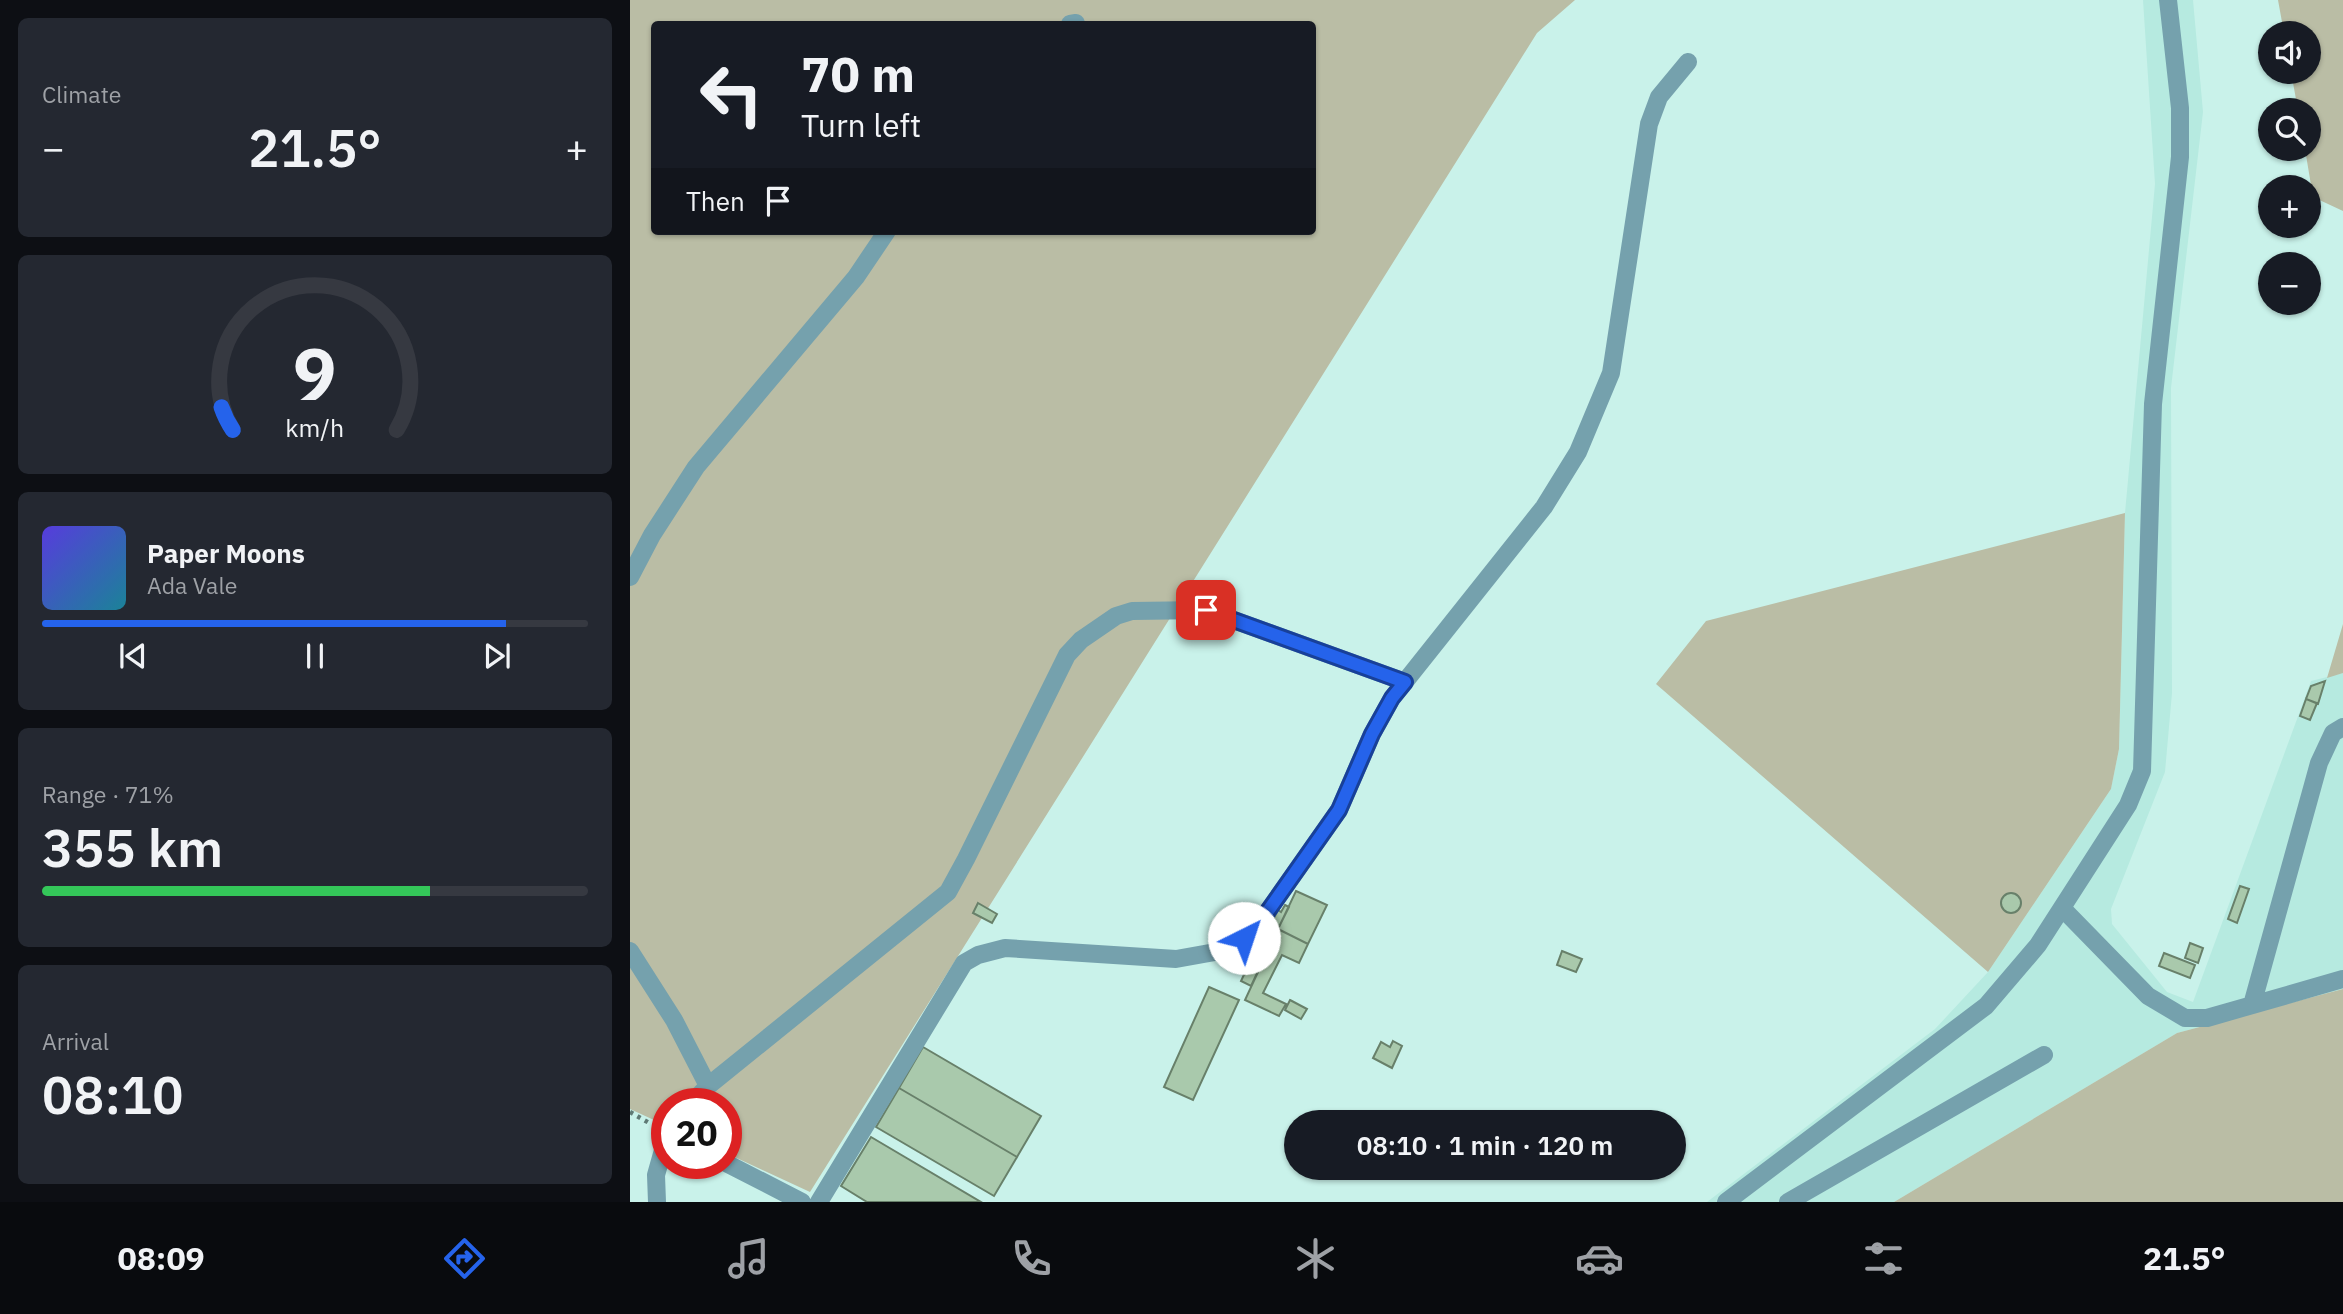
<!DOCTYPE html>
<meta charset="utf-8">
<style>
body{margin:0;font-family:"IBM Plex Sans",sans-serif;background:#242831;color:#f1f3f6;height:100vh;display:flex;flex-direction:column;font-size:26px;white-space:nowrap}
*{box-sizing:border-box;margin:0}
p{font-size:23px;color:#9ea1a6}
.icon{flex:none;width:38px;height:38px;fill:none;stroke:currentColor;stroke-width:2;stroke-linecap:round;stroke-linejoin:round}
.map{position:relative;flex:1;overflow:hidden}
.side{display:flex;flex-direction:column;gap:18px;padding:18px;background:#0d0f14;width:630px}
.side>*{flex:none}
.top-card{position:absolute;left:21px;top:21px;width:665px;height:214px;border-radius:7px;box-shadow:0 2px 5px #0004;background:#171b24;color:#f1f3f6;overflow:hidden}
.controls{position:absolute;left:1628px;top:21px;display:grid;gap:14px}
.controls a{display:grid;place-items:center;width:63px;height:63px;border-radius:50%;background:#171b24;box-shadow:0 2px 5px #0004;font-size:35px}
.speed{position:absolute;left:21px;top:1088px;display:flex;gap:14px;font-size:35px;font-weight:700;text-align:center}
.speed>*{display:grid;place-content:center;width:91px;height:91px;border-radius:50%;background:#171b24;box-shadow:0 2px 5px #0004;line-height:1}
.speed .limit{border:10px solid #d22;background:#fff;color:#111}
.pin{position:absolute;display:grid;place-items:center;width:60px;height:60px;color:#fff;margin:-30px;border-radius:14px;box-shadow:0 4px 10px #0006}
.me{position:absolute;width:77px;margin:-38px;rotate:41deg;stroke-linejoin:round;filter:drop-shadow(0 0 5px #0008)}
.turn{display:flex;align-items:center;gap:24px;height:147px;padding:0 35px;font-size:32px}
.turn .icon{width:91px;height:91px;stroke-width:2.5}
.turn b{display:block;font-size:49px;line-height:60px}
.then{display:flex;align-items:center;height:66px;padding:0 35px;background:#0003;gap:14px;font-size:26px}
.big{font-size:52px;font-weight:600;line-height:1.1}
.side .tile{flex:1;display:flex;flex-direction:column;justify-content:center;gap:10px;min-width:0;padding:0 24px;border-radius:10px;background:#242831}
.side .dial{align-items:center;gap:0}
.dial svg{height:182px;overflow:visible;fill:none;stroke:#363941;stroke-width:7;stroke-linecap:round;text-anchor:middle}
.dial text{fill:#f1f3f6;stroke:none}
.song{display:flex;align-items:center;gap:21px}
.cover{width:84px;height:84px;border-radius:10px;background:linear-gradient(135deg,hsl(250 70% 55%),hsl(190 70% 35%))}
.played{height:7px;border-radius:4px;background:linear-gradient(90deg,#2563eb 85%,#363941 85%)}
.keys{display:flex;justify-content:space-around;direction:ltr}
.heat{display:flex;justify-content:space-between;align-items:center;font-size:38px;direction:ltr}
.charge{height:10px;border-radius:5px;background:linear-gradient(90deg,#34c759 71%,#363941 0)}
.trip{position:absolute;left:654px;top:1110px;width:402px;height:70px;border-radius:35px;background:#171b24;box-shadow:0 2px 5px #0004;font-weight:600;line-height:70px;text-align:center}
.menu{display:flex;height:112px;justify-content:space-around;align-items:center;background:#090b0e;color:#9ea1a6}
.menu .icon{width:49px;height:49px}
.menu .active{color:#2563eb}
.menu b{font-size:32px;color:#f1f3f6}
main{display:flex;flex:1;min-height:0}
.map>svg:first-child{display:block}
.built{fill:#b6eae0}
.green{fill:#babda5;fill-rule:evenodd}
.building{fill:#a9c9ac;stroke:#68806a;stroke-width:2}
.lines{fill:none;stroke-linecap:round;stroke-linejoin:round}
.path{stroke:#5f7a75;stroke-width:4.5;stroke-dasharray:3.5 5;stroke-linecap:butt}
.service{stroke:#75a1ad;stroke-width:18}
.route-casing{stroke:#184099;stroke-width:18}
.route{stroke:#2563eb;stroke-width:12}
</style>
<main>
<section class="side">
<div class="tile"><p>Climate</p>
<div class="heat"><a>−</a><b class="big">21.5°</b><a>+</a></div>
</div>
<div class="tile dial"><svg viewBox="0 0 100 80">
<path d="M14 69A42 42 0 1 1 86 69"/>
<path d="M14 69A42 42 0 0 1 9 59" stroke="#2563eb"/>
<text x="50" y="56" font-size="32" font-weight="700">9</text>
<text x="50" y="72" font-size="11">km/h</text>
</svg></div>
<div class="tile">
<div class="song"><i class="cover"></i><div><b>Paper Moons</b><p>Ada Vale</p></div></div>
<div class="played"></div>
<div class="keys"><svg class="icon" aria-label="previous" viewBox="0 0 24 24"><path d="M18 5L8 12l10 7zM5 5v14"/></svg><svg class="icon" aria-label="pause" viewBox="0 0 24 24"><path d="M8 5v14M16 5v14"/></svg><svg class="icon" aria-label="next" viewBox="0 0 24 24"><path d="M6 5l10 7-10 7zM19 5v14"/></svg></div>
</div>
<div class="tile"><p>Range · 71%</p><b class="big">355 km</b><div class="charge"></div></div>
<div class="tile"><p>Arrival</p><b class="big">08:10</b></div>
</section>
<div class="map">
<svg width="1713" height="1202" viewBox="0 0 1713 1202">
<rect width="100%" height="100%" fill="#c9f2ea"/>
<!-- built -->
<path class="built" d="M1513 0H1563L1573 112 1541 388 1542 693 1535 772 1481 909 1482 924 1537 992 1563 1002 1681 681 1713 673V989L1547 1033 1264 1202H1077L1305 1029 1358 972 1481 789 1489 749 1495 513 1525 184Z"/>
<!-- green -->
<path class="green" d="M0 0H945L907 33 180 1192 96 1153V1104H37V1126L0 1109ZM24 24H682V231H24Z
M1648 0H1713V211L1683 197 1675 149H1678V110H1668L1661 72H1678V33H1654Z
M1495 513 1489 749 1481 789 1358 972 1026 684 1076 621Z
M1713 624V673L1697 678Z
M1713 989V1202H1264L1547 1033Z"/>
<!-- building -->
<path class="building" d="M1695 681 1688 704 1676 699 1681 686Z
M1676 699 1687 703 1680 720 1670 716Z
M1610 886 1619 889 1607 923 1598 919Z
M666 891 697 905 678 944 648 929Z
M1371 903a10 10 0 1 1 20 0a10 10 0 1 1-20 0Z
M348 903 367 914 362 923 343 913Z
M655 905 659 907 644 937 636 933 648 910 651 912Z
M648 929 678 944 669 963 652 955 633 993 656 1004 649 1016 615 1000Z
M634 932 644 937 621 986 611 981Z
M1560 943 1573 948 1568 963 1555 958Z
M932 951 952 959 946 972 927 965Z
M1534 953 1565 965 1560 978 1529 966Z
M579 987 609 1000 563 1100 534 1087Z
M660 1000 677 1009 671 1019 655 1010Z
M763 1041 772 1046 762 1068 743 1058 751 1042 760 1047Z
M293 1047 411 1116 387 1157 269 1088Z
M269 1088 387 1157 364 1196 246 1127Z
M241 1137 351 1202H237L211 1186Z"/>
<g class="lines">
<!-- path -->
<path class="path" d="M0 1112 21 1124"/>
<!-- service -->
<path class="service" d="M440 24 446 23
M0 577 22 535 66 467 226 277 257 231
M1432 908 1518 996 1555 1018H1577L1713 979
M0 951 44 1020 78 1086
M1622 1005 1689 763 1703 733 1713 727
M61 1104 78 1086 318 892 336 859 437 655 451 640 486 616 502 611 576 610 775 682
M96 1163 172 1202
M27 1202 26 1175 37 1136
M189 1202 334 963 348 955 375 948 546 959 585 952 614 938 631 921 709 810 742 734 762 698 914 507 948 452 981 373 1019 124 1029 97 1058 62
M1096 1202 1356 1006 1408 945 1498 805 1512 771 1523 404 1550 157V108L1538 0
M1158 1202 1414 1055"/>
</g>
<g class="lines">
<!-- route casing -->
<g class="route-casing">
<path id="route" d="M576 610 775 682 762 698 742 734 709 810 631 921 614 938"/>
</g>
<!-- route -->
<use href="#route" class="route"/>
</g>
</svg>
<div class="controls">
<a><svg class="icon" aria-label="sound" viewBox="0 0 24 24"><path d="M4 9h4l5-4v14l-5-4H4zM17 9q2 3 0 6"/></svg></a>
<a><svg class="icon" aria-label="search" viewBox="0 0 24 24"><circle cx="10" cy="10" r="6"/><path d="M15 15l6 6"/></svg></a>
<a>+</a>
<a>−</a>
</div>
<div class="speed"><div class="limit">20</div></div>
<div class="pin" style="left:576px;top:610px;background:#d93025"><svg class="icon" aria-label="arrive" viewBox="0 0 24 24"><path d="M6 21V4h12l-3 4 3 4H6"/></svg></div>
<svg class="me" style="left:614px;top:938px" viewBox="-20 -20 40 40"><circle r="19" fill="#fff"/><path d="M0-13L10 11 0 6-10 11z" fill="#2563eb"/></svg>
<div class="trip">08:10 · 1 min · 120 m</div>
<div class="top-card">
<div class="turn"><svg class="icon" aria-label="left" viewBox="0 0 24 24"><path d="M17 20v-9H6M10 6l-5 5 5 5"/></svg><div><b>70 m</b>Turn left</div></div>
<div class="then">Then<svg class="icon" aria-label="arrive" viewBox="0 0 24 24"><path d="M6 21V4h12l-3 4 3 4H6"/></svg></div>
</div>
</div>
</main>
<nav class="menu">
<b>08:09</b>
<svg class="icon active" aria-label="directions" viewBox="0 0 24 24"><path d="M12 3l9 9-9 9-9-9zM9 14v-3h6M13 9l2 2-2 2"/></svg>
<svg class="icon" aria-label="music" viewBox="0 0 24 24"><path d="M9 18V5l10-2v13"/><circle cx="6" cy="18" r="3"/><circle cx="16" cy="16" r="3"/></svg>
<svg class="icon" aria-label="phone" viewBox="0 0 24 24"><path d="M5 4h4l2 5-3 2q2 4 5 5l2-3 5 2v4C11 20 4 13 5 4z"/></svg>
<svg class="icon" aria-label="climate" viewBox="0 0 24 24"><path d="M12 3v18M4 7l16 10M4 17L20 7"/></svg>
<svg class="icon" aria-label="car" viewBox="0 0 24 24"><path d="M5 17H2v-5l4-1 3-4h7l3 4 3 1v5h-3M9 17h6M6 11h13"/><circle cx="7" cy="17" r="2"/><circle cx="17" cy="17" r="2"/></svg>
<svg class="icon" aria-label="filters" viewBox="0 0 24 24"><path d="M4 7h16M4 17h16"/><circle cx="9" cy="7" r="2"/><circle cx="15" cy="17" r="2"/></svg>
<b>21.5°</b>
</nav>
